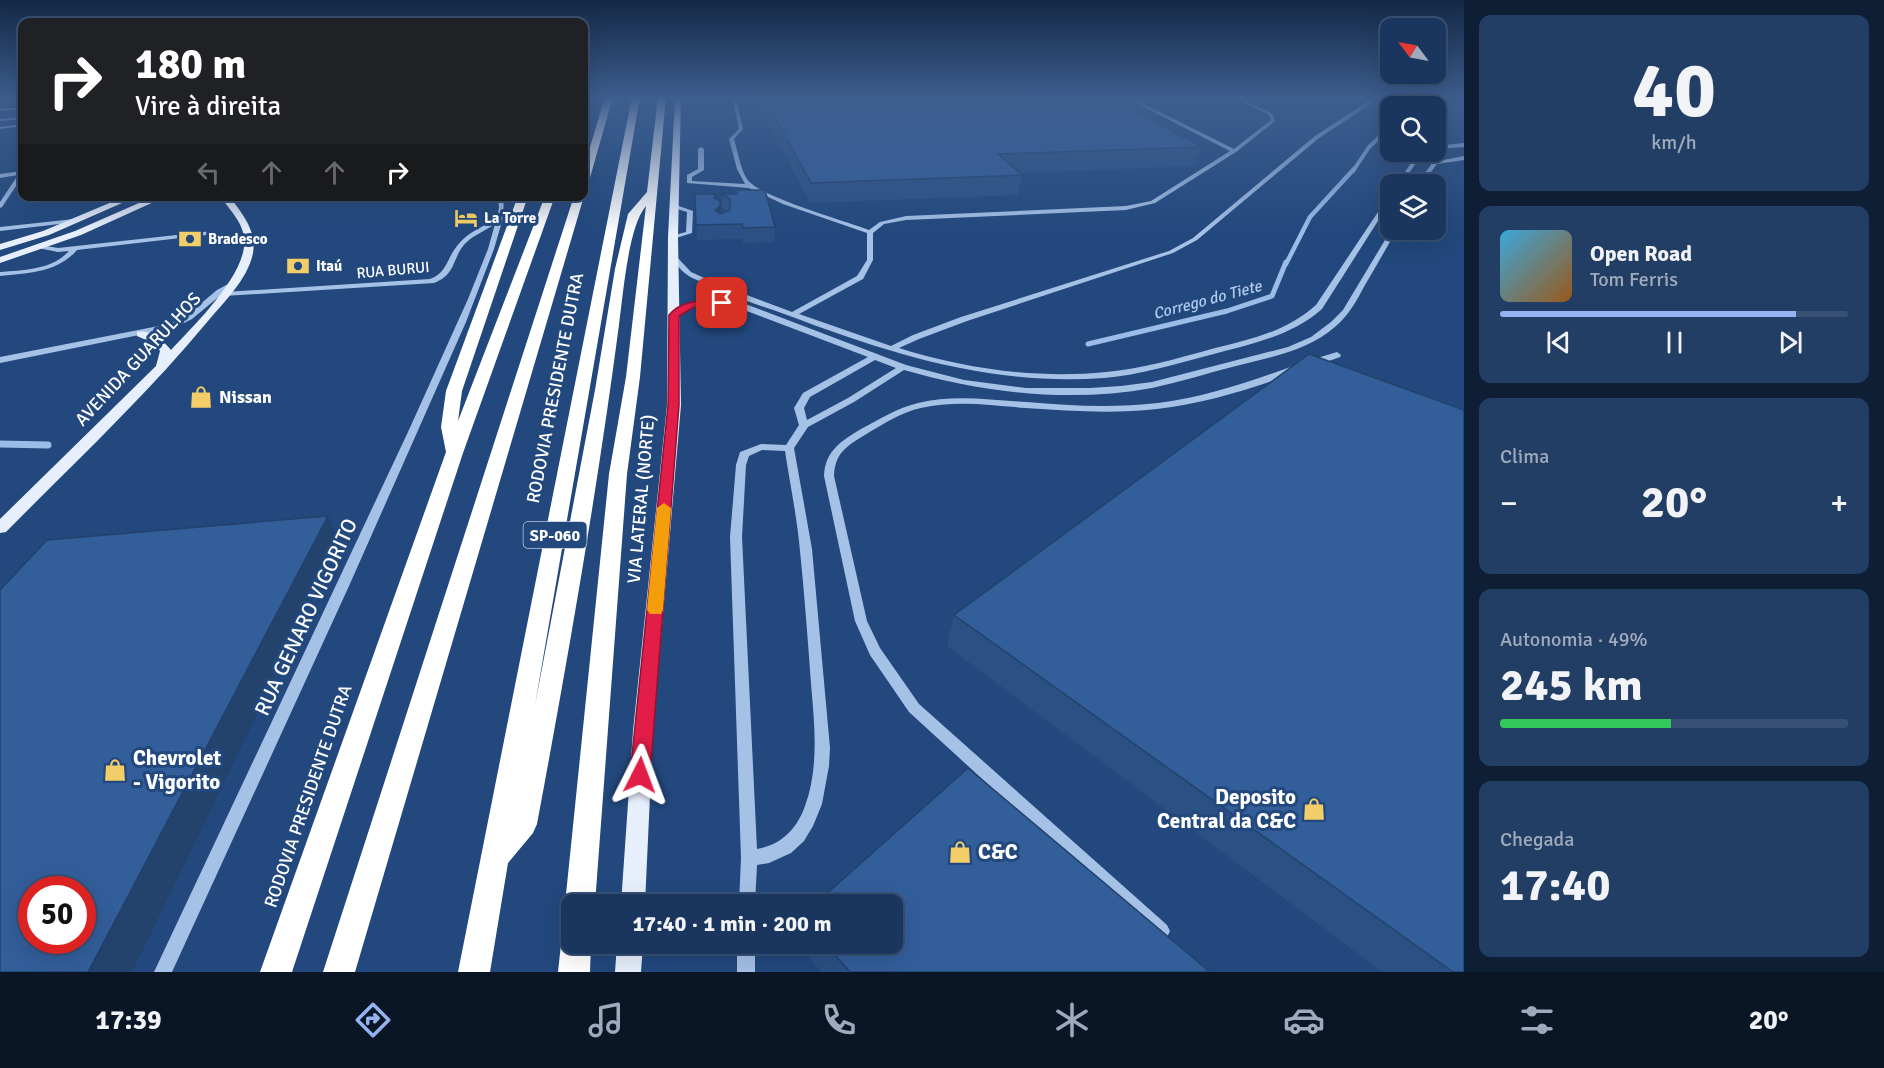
<!DOCTYPE html>
<html lang="pt">
<meta charset="utf-8">
<style>
body{margin:0;font-family:Signika,sans-serif;background:#233e64;color:#f1f3f6;height:100vh;display:flex;flex-direction:column;font-size:22px;white-space:nowrap}
*{box-sizing:border-box;margin:0}
p{font-size:20px;color:#9fabbc}
.icon{flex:none;width:33px;height:33px;fill:none;stroke:currentColor;stroke-width:2;stroke-linecap:round;stroke-linejoin:round}
.map{position:relative;flex:1;overflow:hidden}
.panel{display:flex;flex-direction:column;gap:15px;padding:15px;background:#0e1e34;width:420px}
.panel>*{flex:none}
.hud{position:absolute;left:18px;top:18px;width:570px;height:183px;border-radius:12px;box-shadow:0 6px 24px #0002,0 0 0 2px #385073;background:#202124;color:#fff;overflow:hidden}
.needle{width:39px;rotate:302deg}
.buttons{position:absolute;left:1380px;top:18px;display:grid;gap:12px}
.buttons a{display:grid;place-items:center;width:66px;height:66px;border-radius:12px;background:#1a365e;box-shadow:0 6px 24px #0002,0 0 0 2px #385073;font-size:30px}
.speed{position:absolute;left:18px;top:876px;display:flex;gap:12px;font-size:30px;font-weight:700;text-align:center}
.speed>*{display:grid;place-content:center;width:78px;height:78px;border-radius:50%;background:#1a365e;box-shadow:0 6px 24px #0002,0 0 0 2px #385073;line-height:1}
.speed .limit{border:9px solid #d22;background:#fff;color:#111}
.pin{position:absolute;display:grid;place-items:center;width:51px;height:51px;color:#fff;margin:-26px;border-radius:12px;box-shadow:0 3px 9px #0006}
.me{position:absolute;width:66px;margin:-33px;rotate:3deg;stroke-linejoin:round;filter:drop-shadow(0 0 4px #0008)}
.turn{display:flex;align-items:center;gap:21px;height:126px;padding:0 18px;font-size:27px}
.turn .icon{width:78px;height:78px;stroke-width:2.5}
.turn b{display:block;font-size:42px;line-height:51px}
.lanes{display:flex;align-items:center;height:57px;padding:0 18px;background:#0003;justify-content:center;gap:30px;direction:ltr}
.lanes .off{opacity:.35}
.big{font-size:45px;font-weight:700;line-height:1.1}
.panel .widget{flex:1;display:flex;flex-direction:column;justify-content:center;gap:9px;min-width:0;padding:0 21px;border-radius:12px;background:#233e64}
.panel .dial{align-items:center;gap:0}
.dial b{font-size:78px;line-height:1}
.song{display:flex;align-items:center;gap:18px}
.cover{width:72px;height:72px;border-radius:9px;background:linear-gradient(135deg,hsl(200 70% 55%),hsl(30 70% 35%))}
.played{height:6px;border-radius:3px;background:linear-gradient(90deg,#95b2f1 85%,#385073 85%)}
.keys{display:flex;justify-content:space-around;direction:ltr}
.heat{display:flex;justify-content:space-between;align-items:center;font-size:33px;direction:ltr}
.charge{height:9px;border-radius:4px;background:linear-gradient(90deg,#34c759 49%,#385073 0)}
.trip{position:absolute;left:561px;top:894px;width:342px;height:60px;border-radius:12px;background:#1a365e;box-shadow:0 6px 24px #0002,0 0 0 2px #385073;font-weight:700;line-height:60px;text-align:center}
.tabs{display:flex;height:96px;justify-content:space-around;align-items:center;background:#0a1626;color:#9fabbc}
.tabs .icon{width:42px;height:42px}
.tabs .active{color:#95b2f1}
.tabs b{font-size:27px;color:#f1f3f6}
main{display:flex;flex:1;min-height:0}
.map>svg:first-child{display:block}
.lines{fill:none;stroke-linecap:round;stroke-linejoin:round}
.stream-far3{stroke:#9abce7;stroke-width:4}
.stream-far2{stroke:#9abce7;stroke-width:4.5}
.stream-far1{stroke:#9abce7;stroke-width:5}
.stream{stroke:#9abce7;stroke-width:7}
.minor{fill:#a6c1e6;fill-rule:evenodd}
.major{fill:#e7effd;fill-rule:evenodd}
.highway{fill:#fff;fill-rule:evenodd}
.wall{fill:#2b5184}
.shaded-wall{fill:#23426c}
.building{fill:#325e9a;stroke:#23426c;stroke-width:1.5;fill-rule:evenodd}
.route{fill:#e11d48;stroke:#92132f;stroke-width:1.5}
.slow{fill:#f59e0b}
.labels{text-anchor:middle;stroke-width:6;stroke-linejoin:round;paint-order:stroke}
.far-poi-label{font-size:15px;font-weight:bold;fill:#fff;stroke:#22487d;text-anchor:start}
.far-street-label{font-size:15px;fill:#fff;stroke:#22487d}
.far-water-label{font-size:16px;font-style:italic;fill:#b1cbee;stroke:#22487d}
.shield{fill:#22487d;stroke:#bdc8d8;stroke-width:1.5}
.shield-label{font-size:16px;font-weight:bold;fill:#fff}
.street-label{font-size:18px;fill:#fff;stroke:#22487d}
.poi-label{font-size:18px;font-weight:bold;fill:#fff;stroke:#22487d;text-anchor:start}
.near-street-label{font-size:21px;fill:#fff;stroke:#22487d}
.near-poi-label{font-size:21px;font-weight:bold;fill:#fff;stroke:#22487d;text-anchor:start}
</style>
<main>
<div class="map">
<svg width="1464" height="972" viewBox="0 0 1464 972">
<rect width="100%" height="100%" fill="#22487d"/>
<g class="lines">
<!-- stream-far3 -->
<path class="stream-far3" d="M1414 106 1424 97
M1353 171 1369 147 1390 127"/>
<!-- stream-far2 -->
<path class="stream-far2" d="M1286 264 1310 217 1354 169"/>
<!-- stream-far1 -->
<path class="stream-far1" d="M1088 344 1227 311 1272 296 1286 262"/>
<!-- stream -->
<path class="stream" d="M0 444 48 445"/>
<!-- minor -->
<path class="minor" d="M732 97H736L743 129 734 139C738 152 740 168 747 179 759 197 845 221 869 230L880 222 906 216 1126 206 1151 201 1230 151 1124 97H1130L1234 149 1271 120 1269 115 1233 97H1239L1273 114 1275 121 1236 152 1155 203 1126 210 906 220 884 224 873 233V260L863 279 799 314 891 346 913 335 961 317 1169 251 1193 238 1315 136 1370 100H1374V102L1319 138 1197 240 1173 253 967 321 919 339 899 348C966 369 1037 379 1106 372 1141 369 1175 359 1208 350 1247 340 1285 333 1316 305L1388 197 1390 196V202L1322 309C1290 337 1250 344 1210 355 1175 364 1140 375 1104 378 990 386 891 354 787 315 759 305 729 296 702 282 697 280 691 278 686 274 680 270 676 263 671 257V255H675L691 272 720 285 792 312 857 276 867 260V233L783 204 749 188 687 183V175L698 169V149L701 147 704 149V170L692 177V181L745 184 737 169 729 139 739 129Z
M22 107V109L0 111V109Z
M22 117V119L0 121V119Z
M22 124V126L0 129V127Z
M1464 143V147L1436 149V146Z
M1423 152H1429L1419 159 1401 184H1397L1415 157Z
M1464 156V160L1437 164 1422 184H1417L1433 162Z
M22 171V177L2 207 0 208V202L18 175 0 178V174Z
M234 196H246L227 202 224 200Z
M498 196H504L503 218 494 249 466 322 349 586 172 972H154L408 432 468 299 488 249 495 224C485 231 471 236 463 246 452 261 455 275 434 283L224 296 221 295 192 319 174 328 0 363V357L169 324 186 316 217 290 228 284 232 286 225 292 430 279C447 273 447 258 457 246 467 232 484 227 497 217L499 208Z
M676 205 693 211 692 233 673 239 671 238V236L686 232 687 212 674 208 673 207Z
M74 219 77 221 76 222 0 231V227Z
M1391 230H1397C1386 248 1376 267 1365 285 1357 300 1349 315 1336 326 1308 351 1271 357 1236 366 1208 373 1180 382 1152 388 1070 403 984 393 904 370L854 402 808 427 794 448 812 549 830 748 829 766 822 804 813 826 804 841 791 853 769 863 757 865 755 904H739L741 858 730 537 736 465 740 452 761 444 786 445 799 425 794 408 803 393 868 357 736 307 718 305 699 306 684 311 674 317 670 315 671 313C694 296 721 299 748 305L906 365 964 380 1026 388H1090L1121 386 1152 382 1288 347 1311 337 1331 322 1343 310ZM875 360 896 368 848 398 807 420 804 408 810 397ZM762 450 785 451C790 484 797 517 800 551 804 590 807 630 810 670 813 715 821 762 805 806 797 829 781 845 757 849L742 537 746 465 749 456Z
M213 231 216 233 215 234 77 250C57 273 28 273 0 276V272C24 270 52 270 69 251L58 252 38 248 37 247 40 245 58 248Z
M1337 352 1341 355 1340 357C1280 378 1220 402 1157 409 1113 414 1069 411 1025 408 991 405 955 400 921 408 902 412 885 423 868 433 849 445 835 451 834 476L867 621 880 648 919 704 1167 925 1170 931 1167 937 1161 940 1155 937 909 712 870 655 855 621 824 476C825 451 841 441 861 429 880 419 897 408 918 403 954 394 991 400 1027 402 1070 406 1115 408 1158 403 1223 395 1276 370 1337 352Z
M737 944H755V972H737Z"/>
<!-- major -->
<path class="major" d="M675 97H681L678 237 681 405 653 731 645 904H621L633 731 667 405 668 237Z
M126 196H138L49 235 0 250V244L43 231Z
M155 196H167L81 235 0 263V257L75 231Z
M220 196H229C242 213 257 231 253 253 248 279 224 302 208 321 146 396 74 463 6 532L0 533V519L156 366 160 351 155 344 137 336V332C151 329 163 340 171 350 194 325 250 272 244 236 241 220 229 209 220 196Z
M617 944H643L641 972H615Z"/>
<!-- highway -->
<path class="highway" d="M584 97H591L588 106 584 108Z
M605 97H613L589 181 584 184V167Z
M632 97H640L535 705 595 390 615 269 628 214 647 192 658 97H666L640 377 627 474 595 904H572V915L565 904 609 474 626 377 646 206C628 226 623 297 619 325 597 492 568 658 537 824L533 833 508 863 490 972H458Z
M518 196H528L462 391 458 421 545 196H555L463 453 292 972H260L446 452 441 427 446 391Z
M574 196H584L355 972H323Z
M572 931V944H591L590 972H558L561 944 565 933Z"/>
</g>
<!-- wall -->
<path class="wall" d="M755 97H1109L1202 147 1196 166 1020 173 1022 175 1018 195 810 203Z
M736 190 775 227 774 242 743 243 742 239 697 240 695 194 716 199 720 214 727 211 722 208V194H736Z
M954 615 1464 972H1382L947 646Z
M799 944H892L1210 972H821L799 945Z"/>
<!-- shaded-wall -->
<path class="shaded-wall" d="M716 194V208L720 206 721 220 715 211 714 198Z
M328 516 339 545 132 972H88Z"/>
<!-- building -->
<path class="building" d="M764 97H1109L1202 147 998 154 1022 175 811 183Z
M736 190H765L775 227 743 228 742 224 696 225 695 194H716L714 198 720 201V206L715 210 720 214 730 210V199L722 194H737Z
M1309 354 1464 410V972H1453L954 615Z
M328 516 88 972H0V590L47 540ZM32 890H82V940H32Z
M968 768 1210 972H850L825 944H892V904H815Z"/>
<!-- sky -->
<linearGradient id="sky" x2="0" y2="1"><stop stop-color="#132845"/><stop offset="0.42" stop-color="#3e5e8f"/><stop offset="1" stop-color="#3e5e8f" stop-opacity="0"/></linearGradient>
<rect width="1464" height="233" fill="url(#sky)"/>
<!-- route -->
<path class="route" d="M722 300 727 303 726 305 694 307 679 316V405L650 775 647 782 640 784 633 782 630 775 668 405 669 315C682 299 703 301 722 300Z"/>
<!-- slow -->
<path class="slow" d="M664 503 671 508 663 610 661 614H650L647 610 657 508Z"/>
<!-- icons -->
<defs>
<g id="hotel-bare" transform="scale(1.8)"><path d="M-6-4.5h1.5V1H6V5H4.5V3h-9V5H-6ZM-4 0a1.8 1.8 0 1 1 3.6 0ZM.5 0V-2.5h3Q6-2.5 6 0Z" fill="#f2cd68" stroke="#22487d" stroke-width="2.5" paint-order="stroke"/></g>
<g id="bank-bare" transform="scale(1.8)"><path d="M-6-4H6V4H-6ZM0-2.3a2.3 2.3 0 1 0 0 4.6a2.3 2.3 0 1 0 0-4.6Z" fill="#f2cd68" stroke="#22487d" stroke-width="2.5" paint-order="stroke"/></g>
<g id="shop-bare" transform="scale(1.8)"><path d="M-5-2.5h2.3a2.7 3.5 0 0 1 5.4 0H5L5.5 6h-11ZM-1.5-2.5h3a1.5 2.3 0 0 0-3 0Z" fill="#f2cd68" stroke="#22487d" stroke-width="2.5" paint-order="stroke"/></g>
</defs>
<g fill-rule="evenodd">
<use href="#hotel-bare" x="466" y="218"/>
<use href="#bank-bare" x="190" y="239"/>
<use href="#bank-bare" x="298" y="266"/>
<use href="#shop-bare" x="201" y="397"/>
<use href="#shop-bare" x="115" y="770"/>
<use href="#shop-bare" x="1314" y="809"/>
<use href="#shop-bare" x="960" y="852"/>
</g>
<g class="labels">
<!-- far-poi labels -->
<g class="far-poi-label">
<text x="484" y="223">La Torre</text>
<text x="208" y="244">Bradesco</text>
<text x="316" y="271">Itaú</text>
</g>
<!-- far-street labels -->
<g class="far-street-label">
<text transform="translate(393 270) rotate(-5)" y="5">RUA BURUI</text>
</g>
<!-- far-water labels -->
<g class="far-water-label">
<text transform="translate(1207 299) rotate(-15)" y="6">Corrego do Tiete</text>
</g>
<!-- shield labels -->
<rect class="shield" x="523.5" y="522" width="63" height="26" rx="4.5"/>
<g class="shield-label">
<text x="555" y="541">SP-060</text>
</g>
<!-- street labels -->
<g class="street-label">
<text transform="translate(138 359) rotate(-47)" y="6">AVENIDA GUARULHOS</text>
<text transform="translate(555 388) rotate(-79)" y="6">RODOVIA PRESIDENTE DUTRA</text>
<text transform="translate(641 499) rotate(-85)" y="6">VIA LATERAL (NORTE)</text>
<text transform="translate(308 796) rotate(-71)" y="6">RODOVIA PRESIDENTE DUTRA</text>
</g>
<!-- poi labels -->
<g class="poi-label">
<text x="219" y="403">Nissan</text>
</g>
<!-- near-street labels -->
<g class="near-street-label">
<text transform="translate(306 617) rotate(-65)" y="7">RUA GENARO VIGORITO</text>
</g>
<!-- near-poi labels -->
<g class="near-poi-label">
<text x="133" y="765">Chevrolet<tspan x="133" dy="24">- Vigorito</tspan></text>
<text x="1296" y="804" text-anchor="end">Deposito<tspan x="1296" dy="24">Central da C&amp;C</tspan></text>
<text x="978" y="859">C&amp;C</text>
</g>
</g>
</svg>
<div class="buttons">
<a><svg class="needle" viewBox="-14 -14 28 28"><path d="M0-13l5 13h-10z" fill="#e53935"/><path d="M0 13l5-13h-10z" fill="#9fabbc"/></svg></a>
<a><svg class="icon" aria-label="search" viewBox="0 0 24 24"><circle cx="10" cy="10" r="6"/><path d="M15 15l6 6"/></svg></a>
<a><svg class="icon" aria-label="layers" viewBox="0 0 24 24"><path d="M12 4l9 5-9 5-9-5zM3 14l9 5 9-5"/></svg></a>
</div>
<div class="speed"><div class="limit">50</div></div>
<div class="pin" style="left:722px;top:303px;background:#d93025"><svg class="icon" aria-label="arrive" viewBox="0 0 24 24"><path d="M6 21V4h12l-3 4 3 4H6"/></svg></div>
<svg class="me" style="left:640px;top:775px" viewBox="-20 -20 40 40"><path d="M0-17L14 15 0 8-14 15z" fill="#e11d48" stroke="#fff" stroke-width="4"/></svg>
<div class="trip">17:40 · 1 min · 200 m</div>
<div class="hud">
<div class="turn"><svg class="icon" aria-label="right" viewBox="0 0 24 24"><path d="M7 20v-9h11M14 6l5 5-5 5"/></svg><div><b>180 m</b>Vire à direita</div></div>
<div class="lanes"><svg class="icon off" aria-label="left" viewBox="0 0 24 24"><path d="M17 20v-9H6M10 6l-5 5 5 5"/></svg><svg class="icon off" aria-label="ahead" viewBox="0 0 24 24"><path d="M12 20V5M6 11l6-6 6 6"/></svg><svg class="icon off" aria-label="ahead" viewBox="0 0 24 24"><path d="M12 20V5M6 11l6-6 6 6"/></svg><svg class="icon" aria-label="right" viewBox="0 0 24 24"><path d="M7 20v-9h11M14 6l5 5-5 5"/></svg></div>
</div>
</div>
<section class="panel">
<div class="widget dial"><b>40</b><p>km/h</p></div>
<div class="widget">
<div class="song"><i class="cover"></i><div><b>Open Road</b><p>Tom Ferris</p></div></div>
<div class="played"></div>
<div class="keys"><svg class="icon" aria-label="previous" viewBox="0 0 24 24"><path d="M18 5L8 12l10 7zM5 5v14"/></svg><svg class="icon" aria-label="pause" viewBox="0 0 24 24"><path d="M8 5v14M16 5v14"/></svg><svg class="icon" aria-label="next" viewBox="0 0 24 24"><path d="M6 5l10 7-10 7zM19 5v14"/></svg></div>
</div>
<div class="widget"><p>Clima</p>
<div class="heat"><a>−</a><b class="big">20°</b><a>+</a></div>
</div>
<div class="widget"><p>Autonomia · 49%</p><b class="big">245 km</b><div class="charge"></div></div>
<div class="widget"><p>Chegada</p><b class="big">17:40</b></div>
</section>
</main>
<nav class="tabs">
<b>17:39</b>
<svg class="icon active" aria-label="directions" viewBox="0 0 24 24"><path d="M12 3l9 9-9 9-9-9zM9 14v-3h6M13 9l2 2-2 2"/></svg>
<svg class="icon" aria-label="music" viewBox="0 0 24 24"><path d="M9 18V5l10-2v13"/><circle cx="6" cy="18" r="3"/><circle cx="16" cy="16" r="3"/></svg>
<svg class="icon" aria-label="phone" viewBox="0 0 24 24"><path d="M5 4h4l2 5-3 2q2 4 5 5l2-3 5 2v4C11 20 4 13 5 4z"/></svg>
<svg class="icon" aria-label="climate" viewBox="0 0 24 24"><path d="M12 3v18M4 7l16 10M4 17L20 7"/></svg>
<svg class="icon" aria-label="car" viewBox="0 0 24 24"><path d="M5 17H2v-5l4-1 3-4h7l3 4 3 1v5h-3M9 17h6M6 11h13"/><circle cx="7" cy="17" r="2"/><circle cx="17" cy="17" r="2"/></svg>
<svg class="icon" aria-label="filters" viewBox="0 0 24 24"><path d="M4 7h16M4 17h16"/><circle cx="9" cy="7" r="2"/><circle cx="15" cy="17" r="2"/></svg>
<b>20°</b>
</nav>
